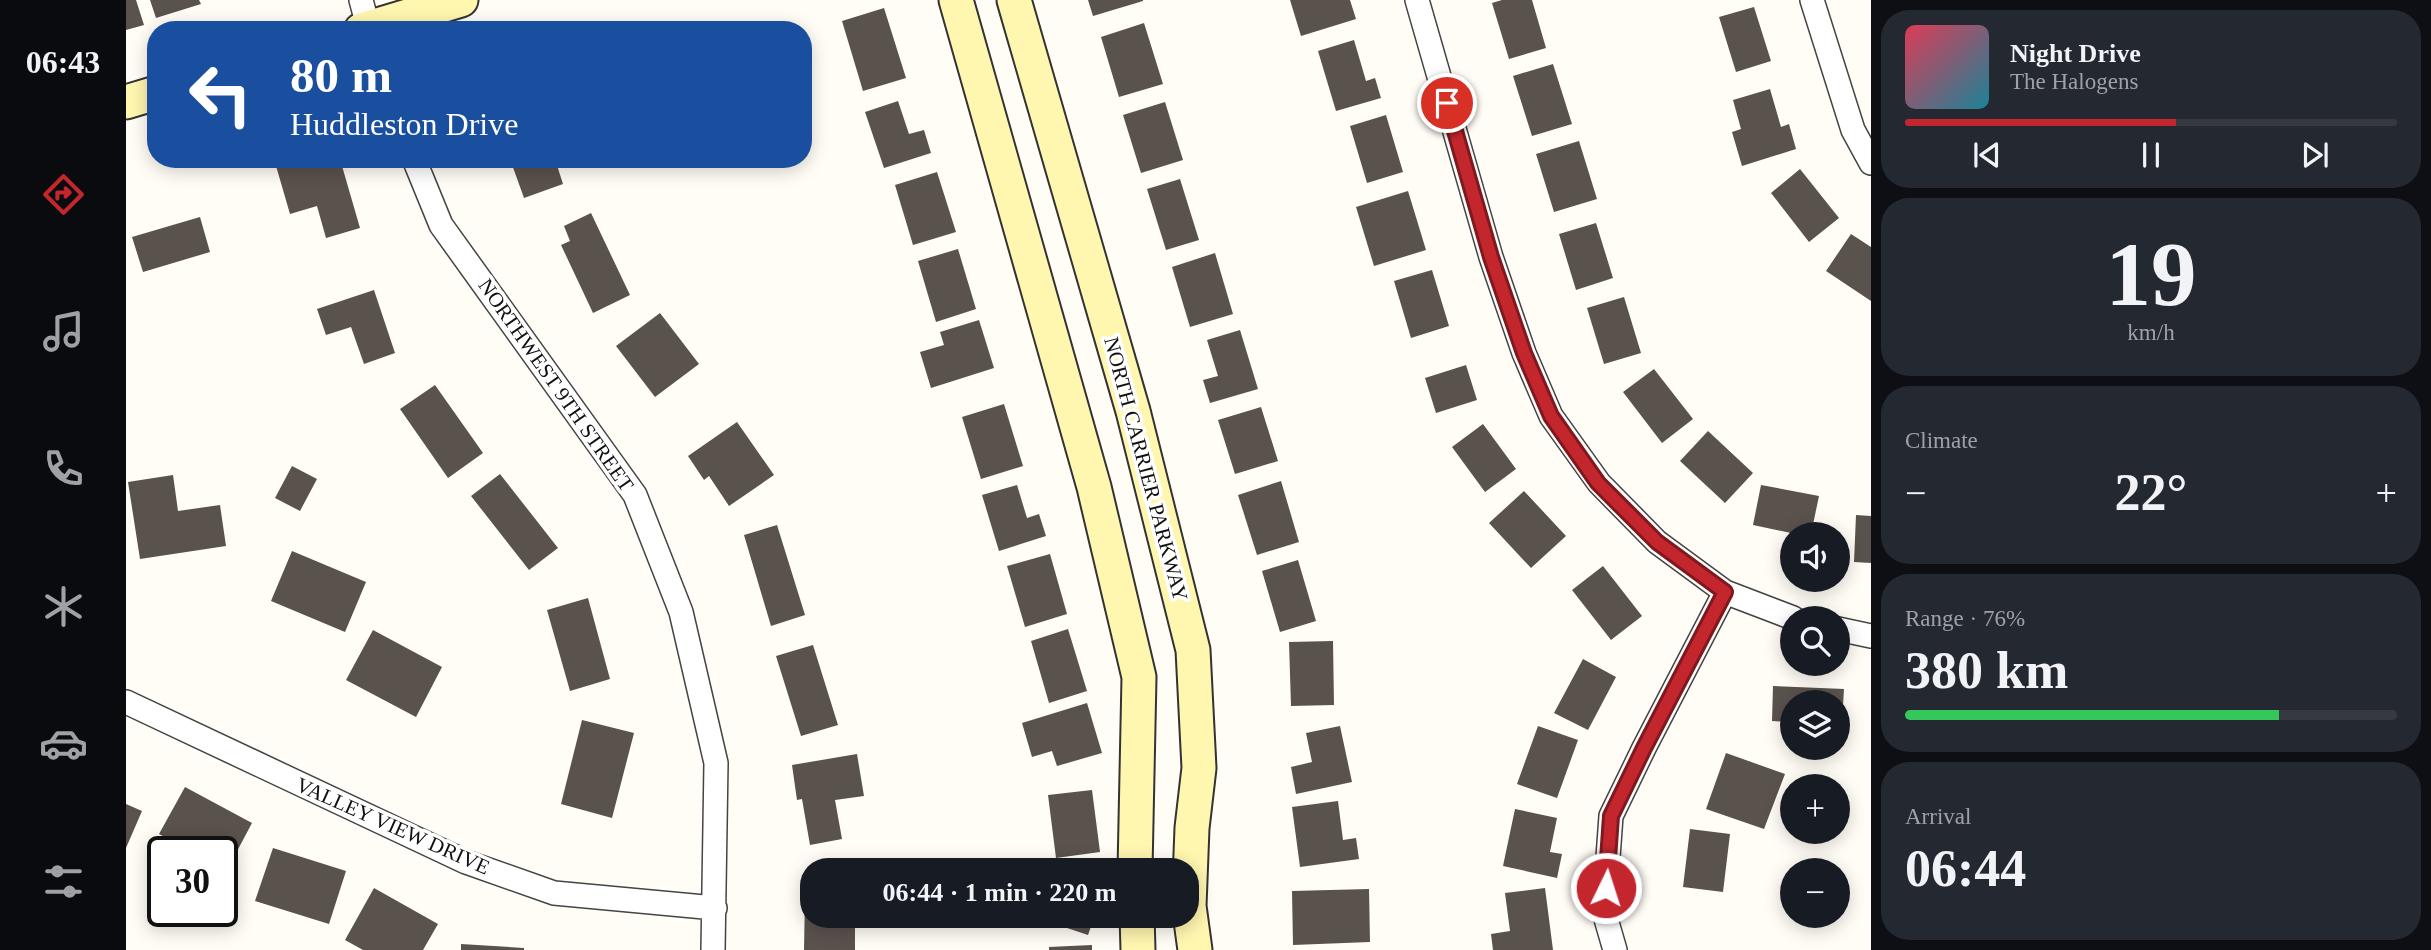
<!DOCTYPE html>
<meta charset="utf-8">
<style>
body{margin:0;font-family:"Times New Roman",serif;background:#242831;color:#f1f3f6;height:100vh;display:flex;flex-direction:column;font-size:26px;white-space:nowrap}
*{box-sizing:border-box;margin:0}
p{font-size:23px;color:#9ea1a6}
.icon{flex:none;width:38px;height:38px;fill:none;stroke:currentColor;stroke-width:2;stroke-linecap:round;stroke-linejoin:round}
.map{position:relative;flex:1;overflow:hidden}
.panel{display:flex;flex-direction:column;gap:10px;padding:10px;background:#0d0f14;width:560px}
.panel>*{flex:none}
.top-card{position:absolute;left:21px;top:21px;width:665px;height:147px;border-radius:28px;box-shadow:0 4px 18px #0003;background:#1a4fa0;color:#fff;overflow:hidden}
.controls{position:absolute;left:1654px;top:522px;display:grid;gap:14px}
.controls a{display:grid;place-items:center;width:70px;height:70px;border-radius:50%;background:#171b24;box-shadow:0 4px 18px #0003;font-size:35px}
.speed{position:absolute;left:21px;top:836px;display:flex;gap:14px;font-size:35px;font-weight:700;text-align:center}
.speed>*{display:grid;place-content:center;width:91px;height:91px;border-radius:50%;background:#171b24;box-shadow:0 4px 18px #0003;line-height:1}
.speed .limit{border:4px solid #111;border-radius:10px;background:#fff;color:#111}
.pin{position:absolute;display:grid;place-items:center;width:60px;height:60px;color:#fff;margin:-30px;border:4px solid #fff;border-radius:50%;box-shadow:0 2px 7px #0007}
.me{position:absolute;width:77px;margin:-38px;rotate:4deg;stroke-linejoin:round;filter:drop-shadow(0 0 5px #0008)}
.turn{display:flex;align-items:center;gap:24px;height:147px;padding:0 28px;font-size:32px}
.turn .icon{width:91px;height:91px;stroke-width:2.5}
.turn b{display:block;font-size:49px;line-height:60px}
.big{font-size:52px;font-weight:800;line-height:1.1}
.panel .card{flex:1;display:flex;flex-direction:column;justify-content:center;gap:10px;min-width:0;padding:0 24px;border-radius:28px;background:#242831}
.panel .dial{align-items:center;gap:0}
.dial b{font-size:91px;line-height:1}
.song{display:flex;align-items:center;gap:21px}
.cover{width:84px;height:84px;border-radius:10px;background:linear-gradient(135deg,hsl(350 70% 55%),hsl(190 70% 35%))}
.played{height:7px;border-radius:4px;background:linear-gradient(90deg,#c4262e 55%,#363941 55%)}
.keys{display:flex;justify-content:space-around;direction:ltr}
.heat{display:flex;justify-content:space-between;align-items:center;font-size:38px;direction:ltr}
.charge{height:10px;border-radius:5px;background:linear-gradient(90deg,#34c759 76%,#363941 0)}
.trip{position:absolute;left:674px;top:858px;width:399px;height:70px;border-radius:28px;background:#171b24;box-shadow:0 4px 18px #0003;font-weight:800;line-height:70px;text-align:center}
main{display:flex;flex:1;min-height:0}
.tab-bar{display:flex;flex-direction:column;width:126px;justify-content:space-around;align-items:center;background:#090b0e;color:#9ea1a6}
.tab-bar .icon{width:49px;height:49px}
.tab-bar .active{color:#c4262e}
.tab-bar b{font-size:32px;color:#f1f3f6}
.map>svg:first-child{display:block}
.building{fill:#5a524d}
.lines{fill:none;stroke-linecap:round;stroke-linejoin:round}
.street-casing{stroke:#444;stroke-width:26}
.secondary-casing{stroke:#333;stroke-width:37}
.street{stroke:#fff;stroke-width:23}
.secondary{stroke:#fff6b0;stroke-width:33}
.route-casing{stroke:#7f191e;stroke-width:18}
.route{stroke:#c4262e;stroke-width:12}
.labels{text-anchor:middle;stroke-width:7;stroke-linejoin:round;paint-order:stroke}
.street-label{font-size:21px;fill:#111;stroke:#fff}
</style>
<main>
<nav class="tab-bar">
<b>06:43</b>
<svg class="icon active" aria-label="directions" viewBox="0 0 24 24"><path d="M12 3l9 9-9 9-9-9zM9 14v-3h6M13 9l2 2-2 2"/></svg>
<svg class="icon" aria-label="music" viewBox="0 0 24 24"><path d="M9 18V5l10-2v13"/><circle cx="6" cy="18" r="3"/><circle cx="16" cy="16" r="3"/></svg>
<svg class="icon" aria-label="phone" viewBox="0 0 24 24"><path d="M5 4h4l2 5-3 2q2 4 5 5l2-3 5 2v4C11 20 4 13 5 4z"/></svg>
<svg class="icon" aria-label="climate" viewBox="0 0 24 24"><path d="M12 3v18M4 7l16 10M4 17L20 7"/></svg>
<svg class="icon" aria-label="car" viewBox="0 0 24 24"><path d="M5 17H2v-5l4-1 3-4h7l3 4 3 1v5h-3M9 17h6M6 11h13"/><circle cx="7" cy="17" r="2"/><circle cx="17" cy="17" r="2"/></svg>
<svg class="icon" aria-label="filters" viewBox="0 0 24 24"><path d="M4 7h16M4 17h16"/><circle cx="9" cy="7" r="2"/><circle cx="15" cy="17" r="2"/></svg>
</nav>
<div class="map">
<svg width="1745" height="950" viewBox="0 0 1745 950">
<rect width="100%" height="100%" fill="#fffdf5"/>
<!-- building -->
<path class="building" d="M0 0H10L18 25 0 30Z
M24 0H73L75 4 30 18Z
M962 0H1017V1L967 16Z
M1164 0H1224L1230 19 1175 36Z
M1376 0H1406L1420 48 1383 59 1366 3Z
M1628 7 1645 61 1610 72 1593 17Z
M758 8 780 78 737 91 716 21Z
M574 21 599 29V30H571Z
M1018 23 1037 84 993 97 975 37Z
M1228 40 1240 81 1249 78 1255 98 1210 111 1192 51Z
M1427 64 1446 124 1406 136 1387 76Z
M1644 89 1655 127 1663 124 1670 149 1616 166 1606 132 1615 129 1607 100Z
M772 101 783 134 798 130 805 153 758 168 739 112Z
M1039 102 1057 160 1015 173 997 115Z
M1260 115 1277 172 1241 183 1224 126Z
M1453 141 1471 199 1428 212 1410 154Z
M148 159H214L234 228 200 238 191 206 164 214Z
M384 159H429L437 184 398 198Z
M1674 169 1713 218 1683 242 1645 193Z
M811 172 830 232 787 245 769 185Z
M1054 179 1073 240 1040 250 1021 189Z
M1282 191 1300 250 1248 266 1230 207Z
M465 213 504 295 467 313 435 245 444 241 438 226Z
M74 217 84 252 17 272 6 237Z
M1470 223 1487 278 1450 290 1433 234Z
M1725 234 1745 247V301L1700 271Z
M832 249 850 309 810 322 792 261Z
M1089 253 1107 314 1064 327 1046 267Z
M1306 270 1323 326 1285 338 1268 281Z
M248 290 269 353 238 364 225 327 200 335 191 309Z
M1498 297 1515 353 1478 364 1461 308Z
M534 313 573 364 529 397 490 346Z
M853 320 868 368 805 388 794 352 818 345 814 332Z
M1114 330 1132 389 1084 403 1077 380 1092 376 1081 340Z
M1340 365 1351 400 1310 413 1299 378Z
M1528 369 1567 419 1536 443 1497 392Z
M309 385 357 453 322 478 274 409Z
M878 404 897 466 855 479 836 417Z
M1135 407 1152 461 1109 474 1092 420Z
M611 422 648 475 603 506 583 476 578 480 562 456Z
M1357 424 1390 469 1359 492 1326 447Z
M1582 431 1627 473 1599 503 1554 461Z
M166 466 191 479 174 511 149 498Z
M374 474 432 548 403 570 345 496Z
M47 475 52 511 94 505 100 546 14 559 2 482Z
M1155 481 1173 542 1131 555 1112 495Z
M891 485 901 518 913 514 920 536 873 551 856 495Z
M1635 485 1693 496 1685 534H1670L1627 525Z
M1398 491 1440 536 1405 568 1363 523Z
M1730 515 1745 516V563L1728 562Z
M651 525 679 615 645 626 618 535Z
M166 551 240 582 219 632 145 601Z
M924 554 941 614 899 627 881 566Z
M1172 560 1190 621 1154 632 1136 571Z
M1477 566 1516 616 1485 640 1446 590Z
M462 598 484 679 444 691 421 610Z
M942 629 961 691 923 703 905 641Z
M247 630 316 667 290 717 220 680Z
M1207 641 1208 705 1165 706 1163 642Z
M687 645 712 725 675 736 650 656Z
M1457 659 1490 677 1462 730 1428 713Z
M1647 686 1718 689 1716 722H1712V702H1666V722L1646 721Z
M961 703 976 753 931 766 926 751 906 757 896 723Z
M456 720 508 733 486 818 435 804Z
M1214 726 1226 782 1170 794 1165 767 1186 762 1180 733Z
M1412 726 1452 740 1431 798 1391 784Z
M1600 753 1659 774 1638 829 1580 809Z
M731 754 738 796 709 800 716 839 684 845 676 799 671 800 666 765Z
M59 787 126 823 101 870 96 868V852H67L33 834Z
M966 790 974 852 930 858 922 795Z
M1212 801 1217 840 1230 838 1233 859 1174 867 1166 807Z
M0 804 16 811 0 848Z
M1389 809 1431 818 1424 852 1436 854 1431 878 1377 866Z
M1564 829 1604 834 1597 892 1557 887Z
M147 848 220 871 203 924 129 901Z
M248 888 312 924 297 950H237L219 940Z
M1419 888 1427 950H1367L1365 934 1384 931 1379 893Z
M1243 889 1244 942 1167 945 1166 891Z
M679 895 686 896V915H729V950H678Z
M912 915H969L962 935 911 918Z
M335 944 398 948V950H335Z
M966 945V950H923V947Z"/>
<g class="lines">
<!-- street casing -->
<g class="street-casing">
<path id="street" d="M235 0 243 30
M1291 0 1365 257 1398 353 1425 416 1473 483 1531 542 1599 592 1667 618
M1686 0 1727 130 1745 163
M288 159 315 225 509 495 555 612 590 763 587 950
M1712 629 1745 636
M0 702 340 862 428 893 589 908
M1489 950 1478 912 1485 816 1518 748 1599 592"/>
</g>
<!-- secondary casing -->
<g class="secondary-casing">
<path id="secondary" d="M830 0 968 487 1013 677 1009 870
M888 0 1007 411 1067 650 1073 768 1066 828 1063 906 1069 950
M235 30 335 0
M0 102 30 93
M1011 915 1012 950"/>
</g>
<!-- street -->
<use href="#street" class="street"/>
<!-- secondary -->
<use href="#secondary" class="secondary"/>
</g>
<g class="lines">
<!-- route casing -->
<g class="route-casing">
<path id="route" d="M1321 103 1365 257 1398 353 1425 416 1472 483 1531 542 1599 592 1518 748 1485 816 1480 888"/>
</g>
<!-- route -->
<use href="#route" class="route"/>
</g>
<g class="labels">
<!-- street labels -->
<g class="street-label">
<text transform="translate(430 385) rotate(55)" y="7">NORTHWEST 9TH STREET</text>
<text transform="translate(1020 469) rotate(75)" y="7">NORTH CARRIER PARKWAY</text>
<text transform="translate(267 826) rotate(24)" y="7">VALLEY VIEW DRIVE</text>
</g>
</g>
</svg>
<div class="controls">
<a><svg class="icon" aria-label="sound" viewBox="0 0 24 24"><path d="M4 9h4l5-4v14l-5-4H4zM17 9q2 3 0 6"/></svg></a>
<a><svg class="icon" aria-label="search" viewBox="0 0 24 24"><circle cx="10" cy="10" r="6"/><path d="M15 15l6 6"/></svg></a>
<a><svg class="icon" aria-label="layers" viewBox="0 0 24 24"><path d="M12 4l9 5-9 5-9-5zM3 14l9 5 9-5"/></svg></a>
<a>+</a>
<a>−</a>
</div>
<div class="speed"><div class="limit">30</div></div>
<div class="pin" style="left:1321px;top:103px;background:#d93025"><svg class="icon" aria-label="arrive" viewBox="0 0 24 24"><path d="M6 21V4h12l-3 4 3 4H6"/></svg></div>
<svg class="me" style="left:1480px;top:888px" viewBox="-20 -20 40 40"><circle r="17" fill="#c4262e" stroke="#fff" stroke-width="3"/><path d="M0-11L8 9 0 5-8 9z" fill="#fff"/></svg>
<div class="trip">06:44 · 1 min · 220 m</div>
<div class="top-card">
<div class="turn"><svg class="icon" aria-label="left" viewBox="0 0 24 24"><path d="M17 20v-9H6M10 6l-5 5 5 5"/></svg><div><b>80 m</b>Huddleston Drive</div></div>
</div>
</div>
<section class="panel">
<div class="card">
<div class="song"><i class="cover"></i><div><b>Night Drive</b><p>The Halogens</p></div></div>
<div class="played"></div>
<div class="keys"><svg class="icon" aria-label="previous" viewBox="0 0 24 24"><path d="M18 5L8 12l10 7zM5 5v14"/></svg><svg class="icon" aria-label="pause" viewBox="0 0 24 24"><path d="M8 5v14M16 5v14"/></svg><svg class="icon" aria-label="next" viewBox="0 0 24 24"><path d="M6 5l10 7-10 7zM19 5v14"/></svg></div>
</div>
<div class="card dial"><b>19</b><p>km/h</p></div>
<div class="card"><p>Climate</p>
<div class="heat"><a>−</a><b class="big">22°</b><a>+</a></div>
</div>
<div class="card"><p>Range · 76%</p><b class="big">380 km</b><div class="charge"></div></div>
<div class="card"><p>Arrival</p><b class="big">06:44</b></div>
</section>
</main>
